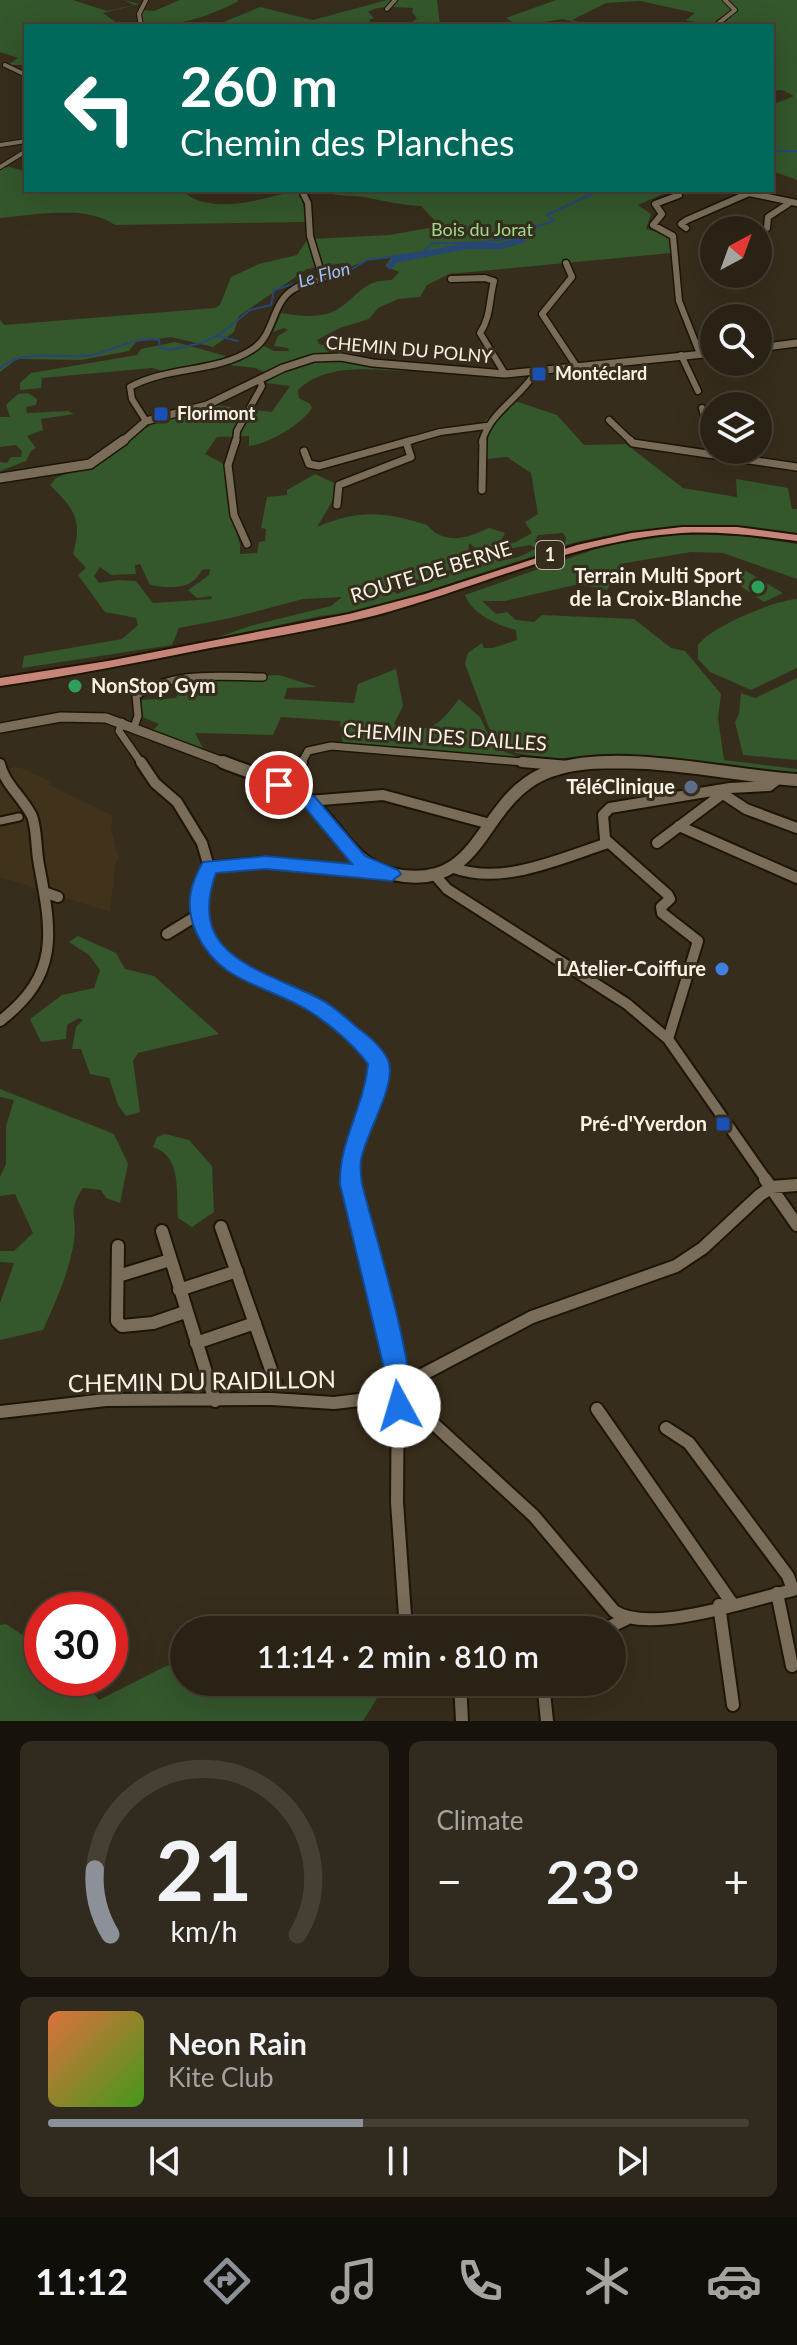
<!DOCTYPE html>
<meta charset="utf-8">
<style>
body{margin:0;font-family:Lato,sans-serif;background:#312a1e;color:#f1f3f6;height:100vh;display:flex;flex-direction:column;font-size:30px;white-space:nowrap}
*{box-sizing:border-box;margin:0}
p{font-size:26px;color:#a5a4a0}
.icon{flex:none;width:44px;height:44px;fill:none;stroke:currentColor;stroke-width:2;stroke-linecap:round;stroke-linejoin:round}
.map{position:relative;height:1721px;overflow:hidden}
.side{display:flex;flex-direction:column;gap:20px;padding:20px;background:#17130c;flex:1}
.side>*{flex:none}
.guide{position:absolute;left:24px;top:24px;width:750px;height:168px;border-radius:0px;box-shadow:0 8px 32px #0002,0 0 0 2px #453f34;background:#00695c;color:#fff;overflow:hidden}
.needle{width:52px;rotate:41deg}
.buttons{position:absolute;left:700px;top:216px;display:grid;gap:16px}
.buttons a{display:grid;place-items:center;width:72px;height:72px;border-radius:50%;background:#292215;box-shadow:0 8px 32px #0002,0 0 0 2px #453f34;font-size:40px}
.speed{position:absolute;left:24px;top:1592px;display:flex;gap:16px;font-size:40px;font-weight:700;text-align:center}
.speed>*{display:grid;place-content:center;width:104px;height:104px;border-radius:50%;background:#292215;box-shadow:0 8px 32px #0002,0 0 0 2px #453f34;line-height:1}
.speed .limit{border:12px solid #d22;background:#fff;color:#111}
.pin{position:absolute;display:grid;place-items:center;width:68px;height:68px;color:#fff;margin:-34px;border:4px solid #fff;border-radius:50%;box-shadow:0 2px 8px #0007}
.me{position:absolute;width:88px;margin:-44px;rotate:354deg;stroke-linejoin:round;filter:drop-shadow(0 0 6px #0008)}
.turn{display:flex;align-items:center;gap:28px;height:168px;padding:0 24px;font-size:36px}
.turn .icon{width:104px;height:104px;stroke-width:2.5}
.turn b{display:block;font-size:56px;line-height:68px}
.big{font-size:60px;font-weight:600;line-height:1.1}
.side .tile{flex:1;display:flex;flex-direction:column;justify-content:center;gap:12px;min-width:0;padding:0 28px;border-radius:12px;background:#312a1e}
.side .dial{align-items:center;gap:0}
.dial svg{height:208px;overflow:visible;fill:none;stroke:#453f34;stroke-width:7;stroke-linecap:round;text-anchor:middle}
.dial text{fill:#f1f3f6;stroke:none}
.song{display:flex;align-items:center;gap:24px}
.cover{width:96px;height:96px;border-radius:12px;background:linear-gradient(135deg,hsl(20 70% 55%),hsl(100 70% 35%))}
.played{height:8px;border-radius:4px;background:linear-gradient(90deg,#8c9099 45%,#453f34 45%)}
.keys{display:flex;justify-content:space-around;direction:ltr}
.heat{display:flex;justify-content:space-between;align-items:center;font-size:44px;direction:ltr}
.side .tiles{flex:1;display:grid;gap:20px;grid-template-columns:1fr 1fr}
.tile:last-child{grid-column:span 2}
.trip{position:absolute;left:170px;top:1616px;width:456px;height:80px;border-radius:40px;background:#292215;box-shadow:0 8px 32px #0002,0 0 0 2px #453f34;font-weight:600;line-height:80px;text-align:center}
.dock{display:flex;height:128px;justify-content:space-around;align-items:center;background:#100e08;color:#a5a4a0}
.dock .icon{width:56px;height:56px}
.dock .on{color:#8c9099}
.dock b{font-size:36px;color:#f1f3f6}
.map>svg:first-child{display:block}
.built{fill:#40321b}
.green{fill:#34572c;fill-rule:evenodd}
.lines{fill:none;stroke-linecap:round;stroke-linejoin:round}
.stream{stroke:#264676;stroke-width:2}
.canal{stroke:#264676;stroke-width:6}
.pedestrian-casing{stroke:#1e1505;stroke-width:11}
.minor-far4-casing{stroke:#1e1505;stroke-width:6}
.minor-far3-casing{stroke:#1e1505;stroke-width:9}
.minor-far2-casing{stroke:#1e1505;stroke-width:10}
.minor-far1-casing{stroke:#1e1505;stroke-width:14}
.minor-casing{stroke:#1e1505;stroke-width:16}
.tertiary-far2-casing{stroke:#1e1505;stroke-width:10}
.tertiary-far1-casing{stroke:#1e1505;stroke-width:12}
.tertiary-casing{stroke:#1e1505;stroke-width:16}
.primary-casing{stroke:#1e1505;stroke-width:4}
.pedestrian{stroke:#796d5a;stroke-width:7}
.minor-far4{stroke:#796d5a;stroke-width:4}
.minor-far3{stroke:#796d5a;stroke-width:6}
.minor-far2{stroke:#796d5a;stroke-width:7}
.minor-far1{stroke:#796d5a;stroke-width:10}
.minor{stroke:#796d5a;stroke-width:12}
.tertiary-far2{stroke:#796d5a;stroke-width:7}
.tertiary-far1{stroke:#796d5a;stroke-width:9}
.tertiary{stroke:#796d5a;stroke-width:12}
.primary{fill:#c78479;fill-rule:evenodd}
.route{fill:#1a73e8;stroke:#114b97;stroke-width:2}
.transit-dot{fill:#1a4fb4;stroke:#372d1c;stroke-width:3}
.leisure-dot{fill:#2e9e5b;stroke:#372d1c;stroke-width:3}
.service-dot{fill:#5c6f8a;stroke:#372d1c;stroke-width:3}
.shop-dot{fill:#3f7fe0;stroke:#372d1c;stroke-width:3}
.labels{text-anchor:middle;stroke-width:6;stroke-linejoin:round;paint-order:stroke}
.far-park-label{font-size:18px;fill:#9edb90;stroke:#372d1c}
.far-water-label{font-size:18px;font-style:italic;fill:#9ac2fe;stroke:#372d1c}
.far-street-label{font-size:18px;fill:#f9f2e7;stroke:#372d1c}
.far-poi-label{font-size:18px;font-weight:bold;fill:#f9f2e7;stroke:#372d1c;text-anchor:start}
.shield{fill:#372d1c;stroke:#bfb7aa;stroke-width:2}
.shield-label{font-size:18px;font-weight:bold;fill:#f9f2e7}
.street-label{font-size:20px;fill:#f9f2e7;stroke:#372d1c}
.poi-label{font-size:20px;font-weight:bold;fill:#f9f2e7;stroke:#372d1c;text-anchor:end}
.near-street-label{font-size:24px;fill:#f9f2e7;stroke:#372d1c}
</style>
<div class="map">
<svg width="797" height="1721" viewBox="0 0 797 1721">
<rect width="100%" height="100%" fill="#372d1c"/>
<!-- built -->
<path class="built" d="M19 767 52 782 48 784 113 816 111 829 119 860H116L110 912 0 877V781L5 775 4 768Z"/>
<!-- green -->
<path class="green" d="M0 0H73L107 11 134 5 124 0 139 4 103 13 121 26H26V65H8L18 58 0 52Z
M180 0H237L239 1C206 18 178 26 141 26V10L154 11Z
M387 0H437L440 26H405L417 19 412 12 413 8C400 8 380 4 368 12L374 18 369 20 371 23 384 26H214L260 7 313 20Z
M556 0H797V180L772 171V105L794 96 782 90 772 91V26H719V22L732 10 715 21 713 26 686 20 695 13 640 1 606 3 572 20 590 26 563 19 520 26 506 18Z
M9 167 26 171V190H147C157 194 167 188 178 190 186 192 192 199 200 201 233 211 269 196 300 190L307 222 115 225C85 204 36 215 0 218V168Z
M320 190H672L638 205 651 214 646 229 669 235 671 253 449 274 427 285 420 297 398 299 378 308 369 319 340 328 317 340 319 344 358 355C324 350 296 361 265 373L256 368 229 365 232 360 264 346 274 351H289L288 348 274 346 278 336 288 330 284 328 273 332 281 313C298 316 323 319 338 309 359 296 362 280 392 280L399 272 385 266 391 258 369 260 328 275V271L346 266 343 263 307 269 239 316 234 332 213 347 171 337 136 342 129 351 81 360 17 359 0 372V320L4 325 215 308 220 305 231 277 259 264 297 255 309 237 310 239 389 235 440 226 421 206C401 205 384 201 364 197 349 195 334 197 320 190Z
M175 342 226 356 223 362 163 371 152 368 42 378 41 388 20 390V383L31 373 137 355 141 349Z
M333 358 422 371C381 372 330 359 298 390L299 398 310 404 312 408C301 425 268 444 249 446V436L217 437 205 454 226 465 229 509 240 544V554L257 553 259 542 265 541 266 529 261 528 267 497 287 495V490L315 474 336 484 333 486 338 492 317 527C360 509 384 512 427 525 445 546 468 538 489 528L505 533 501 541 514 543 532 533 525 522 538 514 531 473 507 457 477 460 482 423 512 400 557 415 584 445 626 444 683 488 737 497 736 479 788 488 792 509H797V533C717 520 643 525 565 545L566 538 563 533 538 535 535 542 544 545 558 543 561 547 406 598 348 613 320 616 210 640 250 626 331 606 342 597 303 599 231 618 179 628 172 645 22 668 24 656 122 639 138 625 136 618 105 612 78 575 86 568 73 554C83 519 74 509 50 485L56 478 96 462 136 430 141 431 161 419 215 405 272 412 290 386 266 383C283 365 309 362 333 358ZM470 543 481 554 530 545 536 548C524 557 502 564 489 556L481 557 484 562 478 564 475 561 459 564 461 569 397 594 385 586 388 583 415 581 454 569 449 562 462 561 474 555 468 547ZM140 564 150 585C170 588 191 591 202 570L210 569 209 575 188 590 197 598 211 596 212 599 153 603 136 581 118 580 99 583 94 576 100 567 111 575 136 574 135 565Z
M28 393 37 399 36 405 26 407 27 413 68 411 74 414 41 419 43 430 27 436 36 448 31 451 26 461 0 471V462L7 463 11 457H21L22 451 16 445 0 447V417H10L6 405 18 394Z
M679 534 745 536 797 544V579L723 553 691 552 620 564 607 590 579 584 505 601H482L496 614 507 612 516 620 534 622 542 615 634 619 671 648 685 651 721 694 718 718 724 760 797 769V776L607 754 554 759 516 753 500 743 489 728 465 664 468 653 482 643 484 648H493L517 640 516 630C498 626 471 613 465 595L607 545Z
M746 571 783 593 764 602 727 577Z
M797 599V668L751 690 710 672 698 659V645C710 627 775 600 797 599Z
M396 669 403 706 394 724C431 733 436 729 459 699L480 717 488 734 503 751 518 757 552 762 343 745 340 721 281 717 273 735 195 733 204 750 153 730 159 724 140 716V700L176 698 180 687 158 686 157 679 279 675 317 687 287 688 284 699 354 703 358 684Z
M797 678V760L743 755 735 722 739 714 741 693 755 698Z
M78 936 116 953 125 969 154 976 219 1034 138 1053 133 1061 140 1112 126 1116 118 1105 109 1078 90 1074 81 1049H72L76 1027 83 1020 79 1018 67 1025 66 1039 41 1042 30 1019 62 995 94 988 100 970 89 955 69 942Z
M0 1089 114 1134 128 1164 120 1203 106 1198 101 1190 83 1188C66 1214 78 1215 74 1241 69 1273 56 1301 43 1330L0 1340V1303L14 1263 0 1262V1251H14L33 1233 15 1194 0 1196V1177L6 1164V1126L14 1100 0 1097Z
M165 1134 189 1140 212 1166 214 1212 192 1227 178 1218C176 1192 182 1156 153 1147L157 1137Z
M6 1624 42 1648V1678H80L99 1700 166 1666 184 1664V1682H387L363 1721H0V1625Z"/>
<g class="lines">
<!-- stream -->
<path class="stream" d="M772 151H797
M323 277 352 269 367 260 424 252 432 243H478L528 235 535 232 534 227 554 221 547 215 600 190
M218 336 238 341
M0 368C25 347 62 360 92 355 116 350 134 336 159 340L160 347 169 350 202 343 222 333 250 310 271 305 274 290 304 281"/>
<!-- canal -->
<path class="canal" d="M390 266 395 260 466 246H500L522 240"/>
<!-- pedestrian casing -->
<g class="pedestrian-casing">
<path id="pedestrian" d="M0 821 19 817"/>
</g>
<!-- minor-far4 casing -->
<g class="minor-far4-casing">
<path id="minor-far4" d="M387 9 395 0
M141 26 139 14 146 0
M715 26 735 10 725 0
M5 65 26 75
M0 145 26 141
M0 167 26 151
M301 190 303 193
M748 193H760"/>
</g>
<!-- minor-far3 casing -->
<g class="minor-far3-casing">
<path id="minor-far3" d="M679 195 655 204 662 214 653 225 673 236 679 301 700 354
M686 228 681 224 687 220 749 193 797 203
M767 228 768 217 788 204
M566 263 572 277 542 314 577 367
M451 279 485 278 494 281C489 299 491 317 480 333L505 374
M681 355 698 391
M702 408 711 442
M609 420 632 442
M146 421 132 399 130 387C168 366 217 373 253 349 275 335 271 302 294 289 302 283 313 282 323 279L310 236 308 203 302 191
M236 442 237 431 262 386 260 381
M405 442 440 432 486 426
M482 442C489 413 520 398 535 373"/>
</g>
<!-- minor-far2 casing -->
<g class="minor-far2-casing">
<path id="minor-far2" d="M236 440 228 465 234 515 247 544
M630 440 633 443 797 467
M711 440 714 452
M304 451 309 464 319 466 412 440
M482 490 483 440
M337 505 339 485 411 457 406 442
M122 722 119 731 142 764
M134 727 138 716 136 696C173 670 220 677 263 677
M301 764 308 751 331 746 546 764"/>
</g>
<!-- minor-far1 casing -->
<g class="minor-far1-casing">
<path id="minor-far1" d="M141 762 155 783 177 802 202 843 209 867 200 891 198 915 213 949 238 969 317 1006 367 1046 379 1063 354 1153 351 1181
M522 762 569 766
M0 764C4 783 23 798 32 816 37 829 36 851 39 865 52 933 60 975 0 1021
M291 784 302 762
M717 790 746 809 797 828
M309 801 383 795 490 824
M679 826 797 878
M657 843 721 795
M209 867 266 862 384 874
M454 868C503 886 561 858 608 843
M434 874 447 889 627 1004 668 1039 767 1181
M44 892 58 897
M167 934 198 915
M668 1039 698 941 662 913 661 907 670 899 668 895 605 839 603 815 610 808 730 788 769 786 778 779"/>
</g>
<!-- minor casing -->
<g class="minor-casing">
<path id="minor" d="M351 1179 398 1376 397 1502 406 1630
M765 1179 797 1225
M221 1227 276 1384
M162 1231 215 1401
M118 1246 117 1321 122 1326 153 1323 185 1312
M118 1276 170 1260
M179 1290 237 1271
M196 1343 255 1323
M399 1392 534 1516 614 1611C649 1635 750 1600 793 1590L788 1576 689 1443 666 1428
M597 1409 731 1602
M0 1412 106 1400 272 1399 334 1403 368 1399 399 1387 532 1317 676 1266 703 1248 760 1195 772 1187 797 1185
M777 1593 792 1666
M719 1605 733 1705
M603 1630 626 1619
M460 1682 462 1721
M543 1682 547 1721"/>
</g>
<!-- tertiary-far2 casing -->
<g class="tertiary-far2-casing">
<path id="tertiary-far2" d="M758 348 797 343
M122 442 146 421 207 405 283 368 314 358 341 357 373 363 505 374 714 353"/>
</g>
<!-- tertiary-far1 casing -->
<g class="tertiary-far1-casing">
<path id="tertiary-far1" d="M0 478 90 464 124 440
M0 728 61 717 106 718 228 764
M587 764H646"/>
</g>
<!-- tertiary casing -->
<g class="tertiary-casing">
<path id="tertiary" d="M223 762C250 773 283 781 306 799 338 823 349 864 392 874 483 894 478 803 543 774 608 745 726 776 797 780"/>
</g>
<!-- primary casing -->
<g class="primary-casing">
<path id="primary" d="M682 527H737L797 535V541C759 536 721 531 682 533 576 540 478 588 377 615 322 629 266 638 210 648 140 662 70 676 0 686V678L108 661 349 614 425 594 577 545 631 533Z"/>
</g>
<!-- pedestrian -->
<use href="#pedestrian" class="pedestrian"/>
<!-- minor-far4 -->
<use href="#minor-far4" class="minor-far4"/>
<!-- minor-far3 -->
<use href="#minor-far3" class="minor-far3"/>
<!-- minor-far2 -->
<use href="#minor-far2" class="minor-far2"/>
<!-- minor-far1 -->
<use href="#minor-far1" class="minor-far1"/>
<!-- minor -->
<use href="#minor" class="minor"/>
<!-- tertiary-far2 -->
<use href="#tertiary-far2" class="tertiary-far2"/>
<!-- tertiary-far1 -->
<use href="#tertiary-far1" class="tertiary-far1"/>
<!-- tertiary -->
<use href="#tertiary" class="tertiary"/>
<!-- primary -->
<use href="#primary" class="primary"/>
</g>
<!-- route -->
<path class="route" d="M279 779 315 797 365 856 398 870 401 874 392 881 266 869 216 873C185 957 262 969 320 999 334 1006 347 1019 359 1029 370 1037 382 1047 388 1060 398 1084 365 1134 361 1160 360 1168 361 1177 362 1184 372 1226 422 1383 408 1414L399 1417 391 1414 387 1406 384 1368 340 1184C339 1141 364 1107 368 1064 354 1045 330 1024 309 1011 266 984 219 984 196 932 185 907 189 886 203 862L266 856 352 864 303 805 273 789 271 785 273 781Z"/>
<!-- markers -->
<g class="transit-dot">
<rect x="531" y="366" width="16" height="16" rx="4"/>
<rect x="153" y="406" width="16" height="16" rx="4"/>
<rect x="715" y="1116" width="16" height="16" rx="4"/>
</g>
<g class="leisure-dot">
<circle cx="758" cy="587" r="8"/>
<circle cx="75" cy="686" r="8"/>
</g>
<circle class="service-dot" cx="691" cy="787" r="8"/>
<circle class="shop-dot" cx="722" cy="969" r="8"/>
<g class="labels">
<!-- far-park labels -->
<g class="far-park-label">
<text x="482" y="236">Bois du Jorat</text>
</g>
<!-- far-water labels -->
<g class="far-water-label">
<text transform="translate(324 275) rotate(-15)" y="6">Le Flon</text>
</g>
<!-- far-street labels -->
<g class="far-street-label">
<text transform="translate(409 350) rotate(5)" y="6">CHEMIN DU POLNY</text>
</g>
<!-- far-poi labels -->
<g class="far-poi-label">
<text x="555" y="380">Montéclard</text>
<text x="177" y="420">Florimont</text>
</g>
<!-- shield labels -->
<rect class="shield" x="536" y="541" width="28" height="28" rx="6"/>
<g class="shield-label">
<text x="550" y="561">1</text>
</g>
<!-- street labels -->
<g class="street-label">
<text transform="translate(431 572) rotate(-17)" y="7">ROUTE DE BERNE</text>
<text transform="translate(445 737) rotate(4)" y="7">CHEMIN DES DAILLES</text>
</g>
<!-- poi labels -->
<g class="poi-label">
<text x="742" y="583">Terrain Multi Sport<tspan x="742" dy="23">de la Croix-Blanche</tspan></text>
<text x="91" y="693" text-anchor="start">NonStop Gym</text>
<text x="675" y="794">TéléClinique</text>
<text x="706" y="976">LAtelier-Coiffure</text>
<text x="707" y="1131">Pré-d'Yverdon</text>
</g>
<!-- near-street labels -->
<g class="near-street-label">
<text transform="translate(202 1382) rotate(-1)" y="8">CHEMIN DU RAIDILLON</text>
</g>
</g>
</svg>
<div class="buttons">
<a><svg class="needle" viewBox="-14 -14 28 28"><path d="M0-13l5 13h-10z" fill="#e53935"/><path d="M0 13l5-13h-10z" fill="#a5a4a0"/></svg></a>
<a><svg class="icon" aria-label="search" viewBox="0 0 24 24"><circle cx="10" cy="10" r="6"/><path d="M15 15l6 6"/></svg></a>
<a><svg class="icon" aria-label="layers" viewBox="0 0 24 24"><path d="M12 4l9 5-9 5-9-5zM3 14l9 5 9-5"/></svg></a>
</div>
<div class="speed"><div class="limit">30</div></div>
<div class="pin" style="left:279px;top:785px;background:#d93025"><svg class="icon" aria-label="arrive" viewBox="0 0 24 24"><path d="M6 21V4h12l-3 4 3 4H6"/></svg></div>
<svg class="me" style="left:399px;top:1406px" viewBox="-20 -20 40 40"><circle r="19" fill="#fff"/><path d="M0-13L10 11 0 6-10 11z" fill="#1a73e8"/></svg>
<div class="trip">11:14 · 2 min · 810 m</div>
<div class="guide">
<div class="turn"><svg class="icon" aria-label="left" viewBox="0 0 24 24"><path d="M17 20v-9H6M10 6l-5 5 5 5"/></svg><div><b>260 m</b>Chemin des Planches</div></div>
</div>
</div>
<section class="side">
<div class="tiles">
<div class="tile dial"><svg viewBox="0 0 100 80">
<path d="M14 69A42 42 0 1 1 86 69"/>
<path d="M14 69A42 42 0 0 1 8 44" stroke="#8c9099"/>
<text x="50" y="56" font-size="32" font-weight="700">21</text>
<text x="50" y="72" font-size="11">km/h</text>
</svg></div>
<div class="tile"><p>Climate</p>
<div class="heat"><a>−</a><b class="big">23°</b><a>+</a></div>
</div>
<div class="tile">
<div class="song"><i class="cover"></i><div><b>Neon Rain</b><p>Kite Club</p></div></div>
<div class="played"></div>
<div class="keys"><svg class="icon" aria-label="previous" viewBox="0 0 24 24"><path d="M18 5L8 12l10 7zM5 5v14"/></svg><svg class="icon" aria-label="pause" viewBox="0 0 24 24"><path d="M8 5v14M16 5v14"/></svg><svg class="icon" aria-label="next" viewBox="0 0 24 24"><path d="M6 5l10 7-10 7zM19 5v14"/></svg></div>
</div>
</div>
</section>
<nav class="dock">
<b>11:12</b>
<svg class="icon on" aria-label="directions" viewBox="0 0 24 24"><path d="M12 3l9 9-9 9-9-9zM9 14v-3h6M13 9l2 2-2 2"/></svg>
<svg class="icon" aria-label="music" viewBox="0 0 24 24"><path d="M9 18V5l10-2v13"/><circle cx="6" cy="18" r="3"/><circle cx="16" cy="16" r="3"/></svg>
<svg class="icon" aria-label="phone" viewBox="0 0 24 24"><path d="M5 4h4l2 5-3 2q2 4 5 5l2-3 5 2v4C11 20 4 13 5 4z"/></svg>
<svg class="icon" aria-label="climate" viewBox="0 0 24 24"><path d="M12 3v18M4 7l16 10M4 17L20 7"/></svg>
<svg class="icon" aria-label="car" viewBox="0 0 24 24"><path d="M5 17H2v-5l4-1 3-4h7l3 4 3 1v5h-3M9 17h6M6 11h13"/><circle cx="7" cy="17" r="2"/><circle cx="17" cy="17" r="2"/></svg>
</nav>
